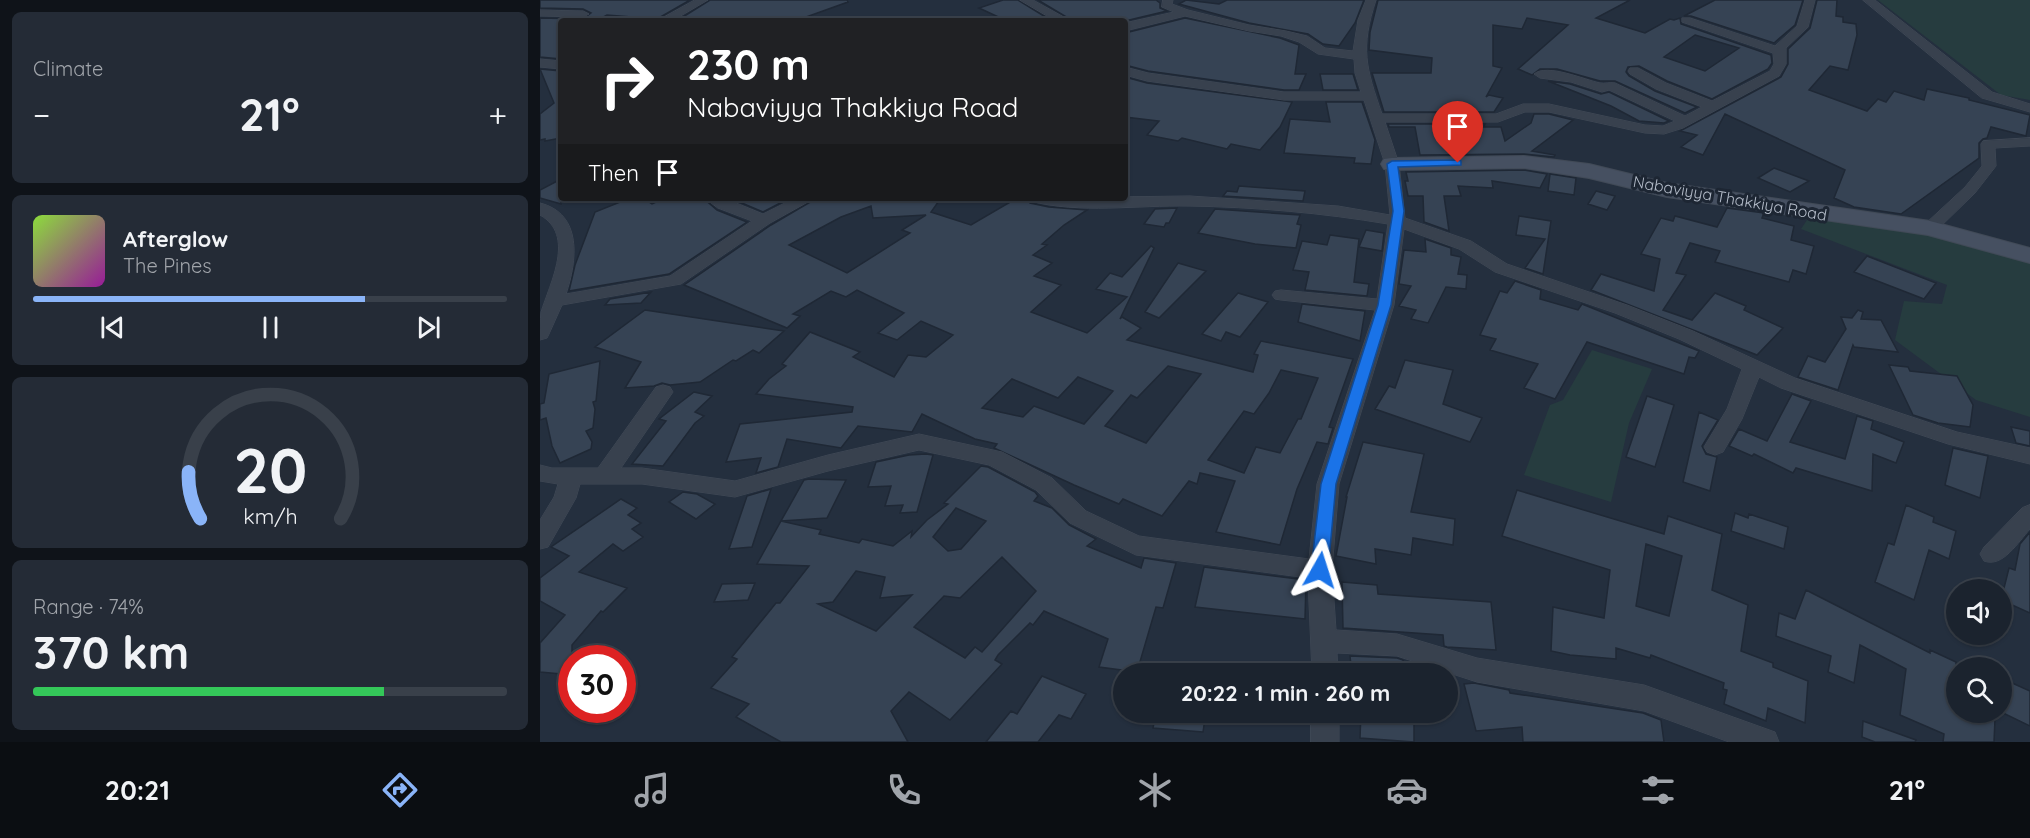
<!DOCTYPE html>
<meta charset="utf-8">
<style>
body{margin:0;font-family:Quicksand,sans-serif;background:#242b36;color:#f1f3f6;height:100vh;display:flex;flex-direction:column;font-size:22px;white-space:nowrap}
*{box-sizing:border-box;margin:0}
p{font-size:20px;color:#a0a4aa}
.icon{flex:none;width:33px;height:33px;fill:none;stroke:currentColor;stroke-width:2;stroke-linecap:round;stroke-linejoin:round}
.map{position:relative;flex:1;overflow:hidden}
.side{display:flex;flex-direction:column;gap:12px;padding:12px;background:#0f1319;width:540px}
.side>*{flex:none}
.top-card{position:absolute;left:18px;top:18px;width:570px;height:183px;border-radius:6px;box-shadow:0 2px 4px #0004,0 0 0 2px #39404a;background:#202124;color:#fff;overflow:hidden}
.buttons{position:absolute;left:1406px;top:579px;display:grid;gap:12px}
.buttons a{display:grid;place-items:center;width:66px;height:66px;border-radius:50%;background:#1b232e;box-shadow:0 2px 4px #0004,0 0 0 2px #39404a;font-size:30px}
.speed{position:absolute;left:18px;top:645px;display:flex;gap:12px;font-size:30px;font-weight:700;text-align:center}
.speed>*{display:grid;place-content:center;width:78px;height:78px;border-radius:50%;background:#1b232e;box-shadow:0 2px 4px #0004,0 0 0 2px #39404a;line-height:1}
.speed .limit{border:9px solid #d22;background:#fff;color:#111}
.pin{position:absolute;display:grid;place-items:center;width:51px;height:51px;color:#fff;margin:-62px -26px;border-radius:50% 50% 50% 0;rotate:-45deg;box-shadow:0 0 6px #0007}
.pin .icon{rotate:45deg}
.me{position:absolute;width:66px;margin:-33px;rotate:6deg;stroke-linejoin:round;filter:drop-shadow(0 0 4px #0008)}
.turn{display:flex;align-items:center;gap:21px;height:126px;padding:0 30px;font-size:27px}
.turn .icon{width:78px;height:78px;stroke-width:2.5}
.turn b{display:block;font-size:42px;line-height:51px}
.then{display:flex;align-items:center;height:57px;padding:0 30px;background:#0003;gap:12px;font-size:22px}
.big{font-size:45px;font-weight:800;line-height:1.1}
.side .widget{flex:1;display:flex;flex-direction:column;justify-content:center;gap:9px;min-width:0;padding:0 21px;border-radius:9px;background:#242b36}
.side .dial{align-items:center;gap:0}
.dial svg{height:156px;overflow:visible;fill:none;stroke:#39404a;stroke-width:7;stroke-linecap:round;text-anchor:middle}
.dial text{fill:#f1f3f6;stroke:none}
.song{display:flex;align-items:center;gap:18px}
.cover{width:72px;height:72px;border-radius:9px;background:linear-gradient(135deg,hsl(90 70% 55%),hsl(300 70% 35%))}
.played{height:6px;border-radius:3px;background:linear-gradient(90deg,#8ab4f8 70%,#39404a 70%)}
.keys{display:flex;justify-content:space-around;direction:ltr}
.heat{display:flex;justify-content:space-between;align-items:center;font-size:33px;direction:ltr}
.charge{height:9px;border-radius:4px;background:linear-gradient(90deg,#34c759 74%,#39404a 0)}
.trip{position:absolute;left:573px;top:663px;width:345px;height:60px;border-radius:30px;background:#1b232e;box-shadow:0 2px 4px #0004,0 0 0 2px #39404a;font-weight:800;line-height:60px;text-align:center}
.dock{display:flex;height:96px;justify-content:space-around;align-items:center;background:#0b0e12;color:#a0a4aa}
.dock .icon{width:42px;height:42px}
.dock .selected{color:#8ab4f8}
.dock b{font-size:27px;color:#f1f3f6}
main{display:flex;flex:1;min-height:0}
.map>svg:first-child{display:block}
.green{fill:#263c3f}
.building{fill:#364354;stroke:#1f2835;stroke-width:1.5;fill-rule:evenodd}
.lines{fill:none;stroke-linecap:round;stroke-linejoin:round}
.street-casing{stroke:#414a57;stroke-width:1}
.secondary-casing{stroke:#414a57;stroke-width:2}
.street{fill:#38414e;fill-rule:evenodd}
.secondary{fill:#465061;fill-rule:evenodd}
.route{fill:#1a73e8;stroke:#114b97;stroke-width:1.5}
.labels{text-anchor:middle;stroke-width:6;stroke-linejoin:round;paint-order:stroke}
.far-street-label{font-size:16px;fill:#b4bcc9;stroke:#1d2633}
</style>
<main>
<section class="side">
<div class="widget"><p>Climate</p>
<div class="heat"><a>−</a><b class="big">21°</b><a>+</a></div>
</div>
<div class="widget">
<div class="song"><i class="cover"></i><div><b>Afterglow</b><p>The Pines</p></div></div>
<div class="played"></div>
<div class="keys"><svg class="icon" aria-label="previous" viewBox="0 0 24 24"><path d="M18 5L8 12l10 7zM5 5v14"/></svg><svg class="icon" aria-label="pause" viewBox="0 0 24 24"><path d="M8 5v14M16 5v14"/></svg><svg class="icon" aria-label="next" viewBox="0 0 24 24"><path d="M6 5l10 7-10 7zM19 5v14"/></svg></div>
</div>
<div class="widget dial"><svg viewBox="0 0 100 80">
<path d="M14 69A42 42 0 1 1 86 69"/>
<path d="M14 69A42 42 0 0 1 8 45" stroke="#8ab4f8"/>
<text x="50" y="56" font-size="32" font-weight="700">20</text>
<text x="50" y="72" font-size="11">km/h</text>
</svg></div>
<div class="widget"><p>Range · 74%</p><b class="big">370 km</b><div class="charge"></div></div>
</section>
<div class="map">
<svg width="1490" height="742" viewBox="0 0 1490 742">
<rect width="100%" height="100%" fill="#242f3e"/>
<!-- green -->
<path class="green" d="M1338 0H1490V100L1461 95Z
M1269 217 1400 236 1490 261V417L1436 400 1355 340 1364 301 1402 304 1407 285 1261 229Z
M1052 350 1112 369 1089 423 1071 502 984 475 1010 405 1023 400Z"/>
<!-- building -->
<path class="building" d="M0 0H150L117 19 67 15 56 21H21V59L0 57V18L43 19 51 13 43 9 0 8Z
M170 0H307L308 2 255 21 138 20Z
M463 0H478L512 21H467L439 8Z
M498 0H616L620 3V8L627 11 585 21H533Z
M646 0 679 4 687 0H824L815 23 799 46 783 44 768 34 709 23 639 4Z
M838 0H1090L1056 18 1105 33 1130 19 1134 20 1140 18 1141 24 1231 55 1232 63 1228 69 1172 99 1127 81 1099 66 1088 67 1086 72 1089 76 1115 91 1157 107 1145 113 1075 81H1060L1017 69H1000L992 75 978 69 1028 25 987 18 982 29 953 25V66L962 68 946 97 949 95 963 98 954 112H844L832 73H891L892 58 829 50 830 32ZM1155 35 1199 48 1165 71 1124 57Z
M1175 0H1263L1255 25 1234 43 1151 16H1144Z
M1277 0H1297L1296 16 1303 17V22L1316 24 1317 35 1308 70 1290 66 1269 90 1327 111 1338 99 1346 102 1354 91 1384 100 1387 89 1429 98V100L1490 115 1486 136 1451 127 1447 138 1443 139 1439 143V158L1361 214 1314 207 1294 198 1305 170 1185 114 1163 155 1141 147 1157 135 1140 131 1241 77 1248 64V49L1270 28Z
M645 18 740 38 759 45 755 74H766L759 90H744L608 71 585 65V33Z
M0 69 21 71V138L5 141V139L0 140V114L14 103Z
M780 74H813L818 90H783Z
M585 77 607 83 752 102 740 127 720 150 691 144 687 149 642 138 638 141 607 135 619 121 585 117Z
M1008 81 1030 84 1061 94 1069 92 1129 121 1124 123 1099 121 1071 106Z
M786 102H822L835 140 831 164 814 163 815 158 744 153 750 119 790 122Z
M994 114H1009L1033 120 992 151 1015 155 1014 157 984 154 880 155 875 127H849L848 124H945L943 127H961L965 141 991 123Z
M1234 168 1269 181 1250 192 1218 178Z
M984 170 1007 174 1000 188 952 181 953 188 918 186 921 196H904L909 231 884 222 883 196H868L865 181H868L866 172Z
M1010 174 1036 178 1034 195 1008 191Z
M21 179V204L0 198V190Z
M699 186 765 191 763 201 683 196 687 191 697 192Z
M1056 191 1075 196 1067 210 1048 204Z
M90 198H103L112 204 125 198H163L177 210 207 222 129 274 29 291 35 265 55 212Z
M190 198H250L223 212Z
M277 198H401L391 212 431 225 477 198H485L490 203 509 207 547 210 524 225 502 244 507 245 493 255 512 263 494 276 521 285 491 312 547 333 587 297 556 289 570 273 582 277 611 246 614 248 580 319 582 317 601 328 587 340 713 372 718 355 714 354 721 341 813 359 789 427 793 428 788 444 777 442 757 489 740 545 676 532 695 481 660 473 657 484 649 481 622 516 583 499 579 504 534 485 454 448 457 444 435 439 382 414 372 432 318 426 301 448 247 439 238 467 216 473 221 458 186 462 200 424 312 412 313 407 216 394 229 379 246 366 242 364 270 332 320 352 313 357 354 377 368 355 386 357 413 335 381 321 357 340 338 333 364 313 317 290 306 297 291 291 253 314 260 316 247 328 144 285 231 225ZM331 206 333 218 386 215 362 230 370 233 307 273 249 245 301 217ZM628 366 661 374 606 443 565 426 591 395 597 398ZM741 370 778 378 761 419H758L740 453 716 447 704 473 668 460 704 411 714 414 729 393ZM538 377 573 391 544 424 494 406 483 417 442 408 472 379 518 398Z
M637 208 629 223H626L624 227 604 224 615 209Z
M1187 208 1224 213 1222 218 1254 226 1251 240 1274 246 1266 274 1253 270 1249 282 1175 262 1180 251 1150 243 1136 273 1146 275 1123 310 1152 320 1175 293 1206 306 1204 310 1243 328 1217 355 1051 290 1061 274 1114 291 1120 259 1101 254 1121 218 1133 221 1135 216 1177 227Z
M675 209 760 215 757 224 761 225 756 248 715 244 658 233Z
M979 216 1011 221 1003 274 985 268 1005 239 976 235Z
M826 230 844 233 842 251 819 247Z
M790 235 819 239 814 282 829 284 827 296 765 290 769 272 753 270 762 241 787 245Z
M885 239 911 248V255L921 257 918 274 927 275 926 289 906 287 888 323 871 319 876 310 859 306 871 286 859 284 864 250 886 252Z
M1327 256 1396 283 1384 299 1314 272Z
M638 263 666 271 619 318 605 312Z
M975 281 1001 290 1000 299 1038 310 1042 304 1159 351 1155 358 1149 357 1144 374 1047 342 1015 399 984 388 998 364 950 350 956 339 940 335 960 291 967 293Z
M111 292 101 303 65 305 70 299Z
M698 293 728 302 700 337 686 332 681 341 662 334Z
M762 304 825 311 820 341 758 322Z
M105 310 244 331 219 353 213 350 196 361 193 360 160 382 130 385 122 383 114 386 85 388 101 362 55 347Z
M1318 310 1323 312 1321 319 1341 320 1358 352 1314 347 1313 345 1298 390 1258 377 1268 356 1285 362 1306 329 1301 317 1312 318Z
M865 360 913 370 903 404 942 418 930 442 835 409 849 386 855 388Z
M60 361 56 401 53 402 55 409 53 428 46 431 52 442 51 449 20 463 12 446 6 418 0 420V404L4 403 9 374Z
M1349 365 1368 367 1370 371 1417 376 1433 405 1430 427 1398 423 1373 415Z
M154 392 172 396 155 412 164 416 155 423 123 466 92 464 126 421 119 419Z
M1252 394 1271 401 1250 442 1305 459 1317 416 1333 421 1331 429 1364 442 1356 463 1333 454 1332 491 1256 468 1253 473 1214 454 1212 456 1189 446 1199 429 1227 441Z
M1107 396 1134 405 1115 467 1086 457Z
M1159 412 1178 420 1162 446 1166 454 1177 457 1170 491 1143 482Z
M1471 427 1490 431V446L1476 443Z
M823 442 884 454 871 512 915 519 913 545 873 538 871 555 835 549 836 564 796 556 807 497H806Z
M1413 448 1448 456 1440 498 1405 485Z
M386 454 393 455 377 512 360 513 363 505 345 506 351 486 328 487 336 462 369 455Z
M441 466 448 467 495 492 498 496 494 501 512 508 529 525 556 539 547 546 601 568 604 558 636 563 623 608 616 607 597 672 559 667 568 639 504 611 493 625 490 623 458 655 455 660 462 664 410 720 369 692 351 711 368 742H241L196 717 209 704 171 688 197 659 192 657 232 608 236 603H240L269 566 217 564 241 521 281 530 279 534 319 543 322 539 353 546 372 531 371 537 387 520 408 504 404 503ZM416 508 446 521 421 549 408 551 393 537ZM462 557 496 591 442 652 435 647 425 658 374 627 404 596 420 598ZM316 571 345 577 340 598 372 595 336 631 278 604 293 602Z
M269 479 306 480 287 518 241 521 264 480Z
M231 489 212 547 189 549 207 496Z
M977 490 1124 534 1128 516 1182 534 1172 590 1208 605 1201 651 1233 663V667L1268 681 1265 723 1228 708 1226 721 1184 704 1187 690 1183 689 1184 683 1111 655 1110 658 1076 648V659L1030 655 1011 651 1013 607 1064 618 1070 570 962 536ZM1106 544 1142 556 1129 616 1096 606Z
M143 492 157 494 175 504 156 519 129 502Z
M81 499 97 508 88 515 101 523 92 529 103 537 83 551 73 544 39 572 87 588 63 612 61 611 32 645V675L0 672V643L25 615 0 601V578L29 556 11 547Z
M1366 505 1394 517 1393 522 1416 531 1409 559 1389 550 1374 600 1335 582 1348 543 1354 545Z
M1195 513 1208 518 1209 514 1248 527 1244 549 1191 531Z
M1490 532V613L1461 600 1469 568 1475 570 1480 544Z
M664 567 766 580 765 619 655 607Z
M802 582 837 585 838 594 951 602 956 650 907 647 904 646 903 635 803 628Z
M215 583 208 600 174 602 182 584Z
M1266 590 1390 653V650L1416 662V712H1440L1455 719 1454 742H1403L1404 734 1360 715 1366 669 1320 645 1314 683 1288 672 1291 656 1236 636 1239 613 1255 619Z
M810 656 857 658 863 660 865 674H812Z
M502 676 546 694 531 719 519 715 498 742H446L471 711 477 714Z
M1461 678 1490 691V726L1461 712Z
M934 683 969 690 970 693 1103 713 1121 720 1124 742H983L982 727 936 731 924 684Z
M616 712H666L663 732 613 728Z
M821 712H874V742L820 738Z
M1323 721 1376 740 1375 742H1335L1322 737Z"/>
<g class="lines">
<!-- street casing -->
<g class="street-casing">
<path id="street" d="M155 0H168L132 21H117Z
M480 0H493L531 21H516Z
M623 0H633L632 4 648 10 709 25 746 31 767 36 785 48 813 51 818 20 826 0H836C820 48 826 68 842 114H956L983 104H1009L1105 125 1123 126 1135 121 1069 90 1062 92 1031 82 1000 78 994 74C1007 63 1045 80 1060 83 1065 84 1069 82 1075 83L1145 116 1162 107 1116 89 1090 74 1088 71 1090 68H1098L1126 83 1172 101 1230 71 1234 64 1233 53 1142 22V18H1150L1235 46 1257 26 1265 0H1275L1268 27 1246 48V64L1239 76 1143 128 1124 134 1105 133 1009 112H985L958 122H845L859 164 865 218 931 241 967 264 1087 305 1153 331 1255 378 1417 432 1490 448V464L1408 444 1241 388 1219 377 1202 419 1183 452 1175 455 1167 452 1164 447 1187 409 1202 369 1139 339 1075 313 955 272 919 249 864 229 854 305 799 484 792 570 796 630 857 634 937 658 1104 685 1235 732 1239 742H1189L1104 711 937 682 857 656 797 653 798 674H772L768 578 596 555 530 523 496 490 449 465 379 450 288 471 195 497 102 484H40L36 498 8 547 0 549V520L14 497 18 484 0 481V465L12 468H58L116 387 123 385 130 387 133 392 81 468H102L195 481 288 455 379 434 462 452 512 478 546 511 599 536 769 559 777 484 835 310 741 300 735 299 732 295 735 291 741 290 837 299 848 224C783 213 715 207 649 206 597 205 540 214 490 201L487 198 650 196 798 206 850 215 845 164 824 100H744L607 81 585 75V67L608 73 744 92H821L815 73 814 59 778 54 759 42 741 36 709 31 645 16 585 31V24L589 22 634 12 622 7Z
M1323 0H1335L1452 92 1490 104V112L1442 98Z
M0 10 43 11 49 14 43 17 0 16Z
M0 59 21 61V69L0 67Z
M1490 138V146L1455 148 1456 166 1435 193 1396 231H1384L1382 228 1384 225 1425 187 1442 166 1441 144 1443 141Z
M165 198H184L223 214 255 198H275L230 223 141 284 22 305 9 334 7 338 0 340C0 331 0 320 1 312 10 283 36 235 0 215V203C43 214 37 261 26 294L130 276 212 221 178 208Z
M1490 505V529C1478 542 1463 568 1444 561L1440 554 1444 547 1482 508Z
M771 712H799V742H771Z"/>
</g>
<!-- secondary casing -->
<g class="secondary-casing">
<path id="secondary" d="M984 156 1049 164 1127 183 1390 221 1490 248V263L1388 235 1127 197 1049 178 984 168 852 170 844 169 841 164 844 159 852 158Z"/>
</g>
<!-- street -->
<use href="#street" class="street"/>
<!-- secondary -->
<use href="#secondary" class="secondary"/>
</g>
<!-- route -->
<path class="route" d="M918 160 921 161V165L858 167 864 211 851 305 796 484 788 570 786 575 780 577 774 575 771 570 781 484 838 305 853 211 847 164 852 161Z"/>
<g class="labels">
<!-- far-street labels -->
<g class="far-street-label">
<text transform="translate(1190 198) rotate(10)" y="6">Nabaviyya Thakkiya Road</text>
</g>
</g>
</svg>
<div class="buttons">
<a><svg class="icon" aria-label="sound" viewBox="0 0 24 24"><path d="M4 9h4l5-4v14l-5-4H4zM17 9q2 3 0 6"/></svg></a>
<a><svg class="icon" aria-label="search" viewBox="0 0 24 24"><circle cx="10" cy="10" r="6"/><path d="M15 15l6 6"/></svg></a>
</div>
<div class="speed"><div class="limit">30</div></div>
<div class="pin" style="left:918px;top:163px;background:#d93025"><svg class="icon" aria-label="arrive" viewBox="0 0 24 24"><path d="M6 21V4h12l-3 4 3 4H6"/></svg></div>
<svg class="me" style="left:780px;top:570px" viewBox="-20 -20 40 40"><path d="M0-17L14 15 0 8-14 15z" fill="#1a73e8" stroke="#fff" stroke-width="4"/></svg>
<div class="trip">20:22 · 1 min · 260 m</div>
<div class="top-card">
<div class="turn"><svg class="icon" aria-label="right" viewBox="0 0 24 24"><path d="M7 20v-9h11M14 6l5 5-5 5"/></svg><div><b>230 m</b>Nabaviyya Thakkiya Road</div></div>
<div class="then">Then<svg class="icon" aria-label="arrive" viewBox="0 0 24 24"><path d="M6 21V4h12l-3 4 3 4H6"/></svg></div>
</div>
</div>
</main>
<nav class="dock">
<b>20:21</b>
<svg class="icon selected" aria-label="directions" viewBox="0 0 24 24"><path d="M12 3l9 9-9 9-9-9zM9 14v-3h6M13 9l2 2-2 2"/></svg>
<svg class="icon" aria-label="music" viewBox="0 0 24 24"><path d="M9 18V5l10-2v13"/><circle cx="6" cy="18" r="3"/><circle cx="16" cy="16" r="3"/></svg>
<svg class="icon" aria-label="phone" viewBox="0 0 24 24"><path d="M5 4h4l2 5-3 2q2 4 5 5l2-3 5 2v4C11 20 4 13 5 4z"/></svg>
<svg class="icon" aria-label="climate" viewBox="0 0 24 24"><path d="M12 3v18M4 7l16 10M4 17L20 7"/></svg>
<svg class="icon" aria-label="car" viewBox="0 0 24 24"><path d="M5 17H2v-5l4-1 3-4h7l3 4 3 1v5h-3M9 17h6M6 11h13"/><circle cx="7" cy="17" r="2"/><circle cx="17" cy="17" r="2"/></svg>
<svg class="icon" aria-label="filters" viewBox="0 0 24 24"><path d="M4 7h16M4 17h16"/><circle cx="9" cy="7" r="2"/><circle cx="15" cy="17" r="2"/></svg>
<b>21°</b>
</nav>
